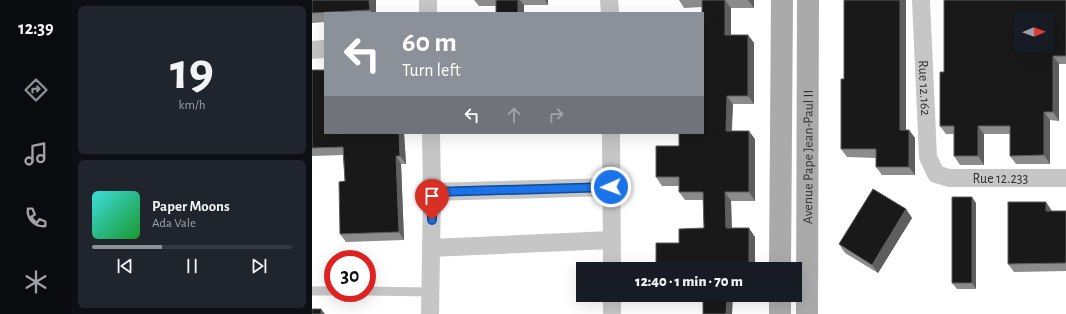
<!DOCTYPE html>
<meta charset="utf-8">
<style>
body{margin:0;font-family:"Alegreya Sans",sans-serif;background:#20242c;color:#f1f3f6;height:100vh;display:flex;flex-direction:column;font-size:15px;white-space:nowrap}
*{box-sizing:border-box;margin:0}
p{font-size:13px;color:#9ea1a6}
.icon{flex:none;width:22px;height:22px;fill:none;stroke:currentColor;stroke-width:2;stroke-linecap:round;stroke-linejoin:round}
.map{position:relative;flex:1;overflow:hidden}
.panel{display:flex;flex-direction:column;gap:6px;padding:6px;background:#0d0f14;width:240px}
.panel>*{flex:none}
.banner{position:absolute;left:12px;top:12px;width:380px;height:122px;border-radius:0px;box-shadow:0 4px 16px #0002;background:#8c9099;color:#fff;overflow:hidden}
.needle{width:26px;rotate:89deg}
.tools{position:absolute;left:702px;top:12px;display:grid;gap:8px}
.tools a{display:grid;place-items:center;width:40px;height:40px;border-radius:0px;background:#171b24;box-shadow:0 4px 16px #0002;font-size:20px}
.speed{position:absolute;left:12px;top:250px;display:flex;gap:8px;font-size:20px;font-weight:700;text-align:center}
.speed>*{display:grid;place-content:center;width:52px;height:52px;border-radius:50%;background:#171b24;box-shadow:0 4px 16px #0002;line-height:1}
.speed .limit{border:6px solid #d22;background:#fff;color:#111}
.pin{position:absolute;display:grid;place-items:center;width:34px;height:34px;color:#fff;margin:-41px -17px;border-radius:50% 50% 50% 0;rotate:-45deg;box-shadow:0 0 4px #0007}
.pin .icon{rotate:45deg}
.me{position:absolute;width:44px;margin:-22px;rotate:268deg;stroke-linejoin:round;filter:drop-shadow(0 0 3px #0008)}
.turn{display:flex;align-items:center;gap:14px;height:84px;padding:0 12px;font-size:18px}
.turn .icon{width:52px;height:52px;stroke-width:2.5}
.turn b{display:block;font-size:28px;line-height:34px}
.lanes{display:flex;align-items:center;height:38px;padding:0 12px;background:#0003;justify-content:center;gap:20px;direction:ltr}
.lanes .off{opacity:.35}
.panel .tile{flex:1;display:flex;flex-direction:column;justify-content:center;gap:6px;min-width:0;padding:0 14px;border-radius:6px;background:#20242c}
.panel .dial{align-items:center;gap:0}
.dial b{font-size:52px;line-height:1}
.song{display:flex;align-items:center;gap:12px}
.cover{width:48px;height:48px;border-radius:6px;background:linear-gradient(135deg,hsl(180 70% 55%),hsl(130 70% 35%))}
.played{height:4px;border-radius:2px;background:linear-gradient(90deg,#8c9099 35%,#363941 35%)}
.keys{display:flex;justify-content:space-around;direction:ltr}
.trip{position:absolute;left:264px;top:262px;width:226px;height:40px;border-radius:0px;background:#171b24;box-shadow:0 4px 16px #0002;font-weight:800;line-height:40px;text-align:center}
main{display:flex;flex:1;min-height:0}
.menu{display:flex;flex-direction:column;width:72px;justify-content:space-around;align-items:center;background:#090b0e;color:#9ea1a6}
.menu .icon{width:28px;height:28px}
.menu .active{color:#8c9099}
.menu b{font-size:18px;color:#f1f3f6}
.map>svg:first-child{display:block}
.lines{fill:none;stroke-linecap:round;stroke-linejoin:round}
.lane{stroke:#c6c6c6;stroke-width:9}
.street{stroke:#c6c6c6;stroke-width:18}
.primary{stroke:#aaa;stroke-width:22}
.wall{fill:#8c8c8c}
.shaded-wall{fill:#5e5e5e}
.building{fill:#191919;stroke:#5e5e5e;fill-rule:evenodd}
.route-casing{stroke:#114b97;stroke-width:10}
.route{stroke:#1a73e8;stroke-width:7}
.labels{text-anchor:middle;stroke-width:4;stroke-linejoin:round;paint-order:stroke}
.street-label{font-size:14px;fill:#323232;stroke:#fff}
</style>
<main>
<nav class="menu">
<b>12:39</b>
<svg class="icon active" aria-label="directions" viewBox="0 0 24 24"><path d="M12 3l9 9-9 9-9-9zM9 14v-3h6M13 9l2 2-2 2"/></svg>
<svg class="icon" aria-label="music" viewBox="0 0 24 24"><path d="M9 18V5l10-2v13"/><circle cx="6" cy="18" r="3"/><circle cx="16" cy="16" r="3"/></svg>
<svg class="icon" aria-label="phone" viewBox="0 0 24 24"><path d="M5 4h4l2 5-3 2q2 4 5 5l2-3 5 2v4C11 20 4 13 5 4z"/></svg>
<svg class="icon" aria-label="climate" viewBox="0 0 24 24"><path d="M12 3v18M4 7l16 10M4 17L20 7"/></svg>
</nav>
<section class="panel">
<div class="tile dial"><b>19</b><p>km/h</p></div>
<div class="tile">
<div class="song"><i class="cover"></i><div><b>Paper Moons</b><p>Ada Vale</p></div></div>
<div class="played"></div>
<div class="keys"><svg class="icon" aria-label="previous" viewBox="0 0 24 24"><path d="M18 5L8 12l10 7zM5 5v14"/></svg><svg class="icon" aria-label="pause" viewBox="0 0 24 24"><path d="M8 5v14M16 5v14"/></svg><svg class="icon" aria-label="next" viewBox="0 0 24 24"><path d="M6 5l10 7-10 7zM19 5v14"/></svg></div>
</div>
</section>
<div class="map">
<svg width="754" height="314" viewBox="0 0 754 314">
<rect width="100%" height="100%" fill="#fff"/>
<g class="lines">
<!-- lane -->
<path class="lane" d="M0 291H21
M55 291 118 292"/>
<!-- street -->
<g class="street">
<path d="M116 0V13"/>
<path d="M297 0 298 13"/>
<path id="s1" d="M609 0 616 157 624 174 637 178H754"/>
<path d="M0 50 13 49"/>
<path d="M299 133 300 269"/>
<path d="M120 192 299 187"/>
<path d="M119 248 299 240"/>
<path d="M300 295V314"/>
<path d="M118 314 120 192 119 133"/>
</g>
<!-- primary -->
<g class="primary">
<path d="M468 269 470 0"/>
<path d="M468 295V314"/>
<path id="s2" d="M495 314 496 0"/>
</g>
</g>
<!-- wall -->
<path class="wall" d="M0 0H64V13H13V22L0 23Z
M162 0H236V5H212V13H184V6H167Z
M367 0H442V8H419V35H436L442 43V104H421L420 131 443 139V201H419L420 228 443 237V269H344L367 243 392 228 391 200H373L367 192V186H350L344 177 367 146 391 133V13L390 7 372 8Z
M594 0V130H597L603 138V175H570L564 167V158L535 157 529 149Z
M754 0V64H747V121L738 120V164H704L698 156V134H672V165H648L642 156V134H634L628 126 632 72Z
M0 70 13 133H92L94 164H89L92 240 34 242 28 234 33 181 31 155 0 156Z
M664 203V289H645L640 283Z
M594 209 600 218 566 273 533 253 527 244Z
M740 211H754V271L702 272 696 264Z
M371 295H443V298L373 297Z"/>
<!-- shaded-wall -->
<path class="shaded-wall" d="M57 0H64V13H60L58 10Z
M206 0H208L212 5V13H206Z
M233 0H236V5Z
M413 0 419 8V43L413 35Z
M436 0H442V8Z
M588 0H594V138L588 130Z
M436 35 442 43V104L436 96Z
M741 56 747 64V121L741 112Z
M415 96 421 104 419 139 414 131Z
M732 112 738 120V164L732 155Z
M666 126 672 134V165L666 156Z
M597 130 603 138V175L597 167Z
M437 131 443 139V201L437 192Z
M87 133H92L94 164 88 156Z
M84 156 89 164 92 240 87 232Z
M413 192 419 201 420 237 414 228Z
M660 197 664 203V289L660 283Z
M734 202 740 211V220L734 211Z
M594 209 600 218 566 273 560 265Z
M437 228 443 237V269H437Z
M415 295H419L421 298 420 314H414Z
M9 309 13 314H9Z"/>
<!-- building -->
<path class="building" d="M0 0H57L58 10 0 13Z
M184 0H206V13H184Z
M390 0H413V35H436V96H415L414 131H437V192H413L414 228H437V269H344V243H367V229L392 228 391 192H367V177H344V146H367V133H391V13H390Z
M532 0H588V130H597V167H564V149H529V79H532Z
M632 0H754V56H741V112H732V155L698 156V126H666V156H642V126H628V72H632ZM709 19H735V45H709Z
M0 70H13V133H87L88 156H84L87 232 28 234 27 182 33 181 31 147 0 148Z
M561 189 594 209 560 265 527 244Z
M640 197H660V283H640Z
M696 202H734V211H754V263L696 264Z
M391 295H415L414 314H391Z
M0 309H9V314H0Z"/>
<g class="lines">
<!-- route casing -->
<g class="route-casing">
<path id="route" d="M120 220V192L299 187"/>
</g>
<!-- route -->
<use href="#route" class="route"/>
</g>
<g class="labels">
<!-- street labels -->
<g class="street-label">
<text dy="5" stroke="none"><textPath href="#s1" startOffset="88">Rue 12.162</textPath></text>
<text dy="5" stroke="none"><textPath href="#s2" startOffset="157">Avenue Pape Jean-Paul II</textPath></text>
<text dy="5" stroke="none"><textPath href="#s1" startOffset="241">Rue 12.233</textPath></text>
</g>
</g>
</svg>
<div class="tools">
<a><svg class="needle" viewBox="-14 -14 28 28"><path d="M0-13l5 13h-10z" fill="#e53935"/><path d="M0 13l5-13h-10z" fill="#9ea1a6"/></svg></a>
</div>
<div class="speed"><div class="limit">30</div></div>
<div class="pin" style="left:120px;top:220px;background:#d93025"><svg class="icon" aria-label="arrive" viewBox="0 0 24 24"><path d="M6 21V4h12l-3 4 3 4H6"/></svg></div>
<svg class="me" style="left:299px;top:187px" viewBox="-20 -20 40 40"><circle r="17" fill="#1a73e8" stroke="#fff" stroke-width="3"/><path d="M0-11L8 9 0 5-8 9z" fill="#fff"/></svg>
<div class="trip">12:40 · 1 min · 70 m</div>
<div class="banner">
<div class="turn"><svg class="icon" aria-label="left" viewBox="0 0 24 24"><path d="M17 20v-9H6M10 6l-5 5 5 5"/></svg><div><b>60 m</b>Turn left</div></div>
<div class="lanes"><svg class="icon" aria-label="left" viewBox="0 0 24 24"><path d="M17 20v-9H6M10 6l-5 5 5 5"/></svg><svg class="icon off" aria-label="ahead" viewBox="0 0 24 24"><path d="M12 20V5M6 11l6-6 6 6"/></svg><svg class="icon off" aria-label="right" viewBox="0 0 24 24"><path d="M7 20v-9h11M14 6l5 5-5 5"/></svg></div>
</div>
</div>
</main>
